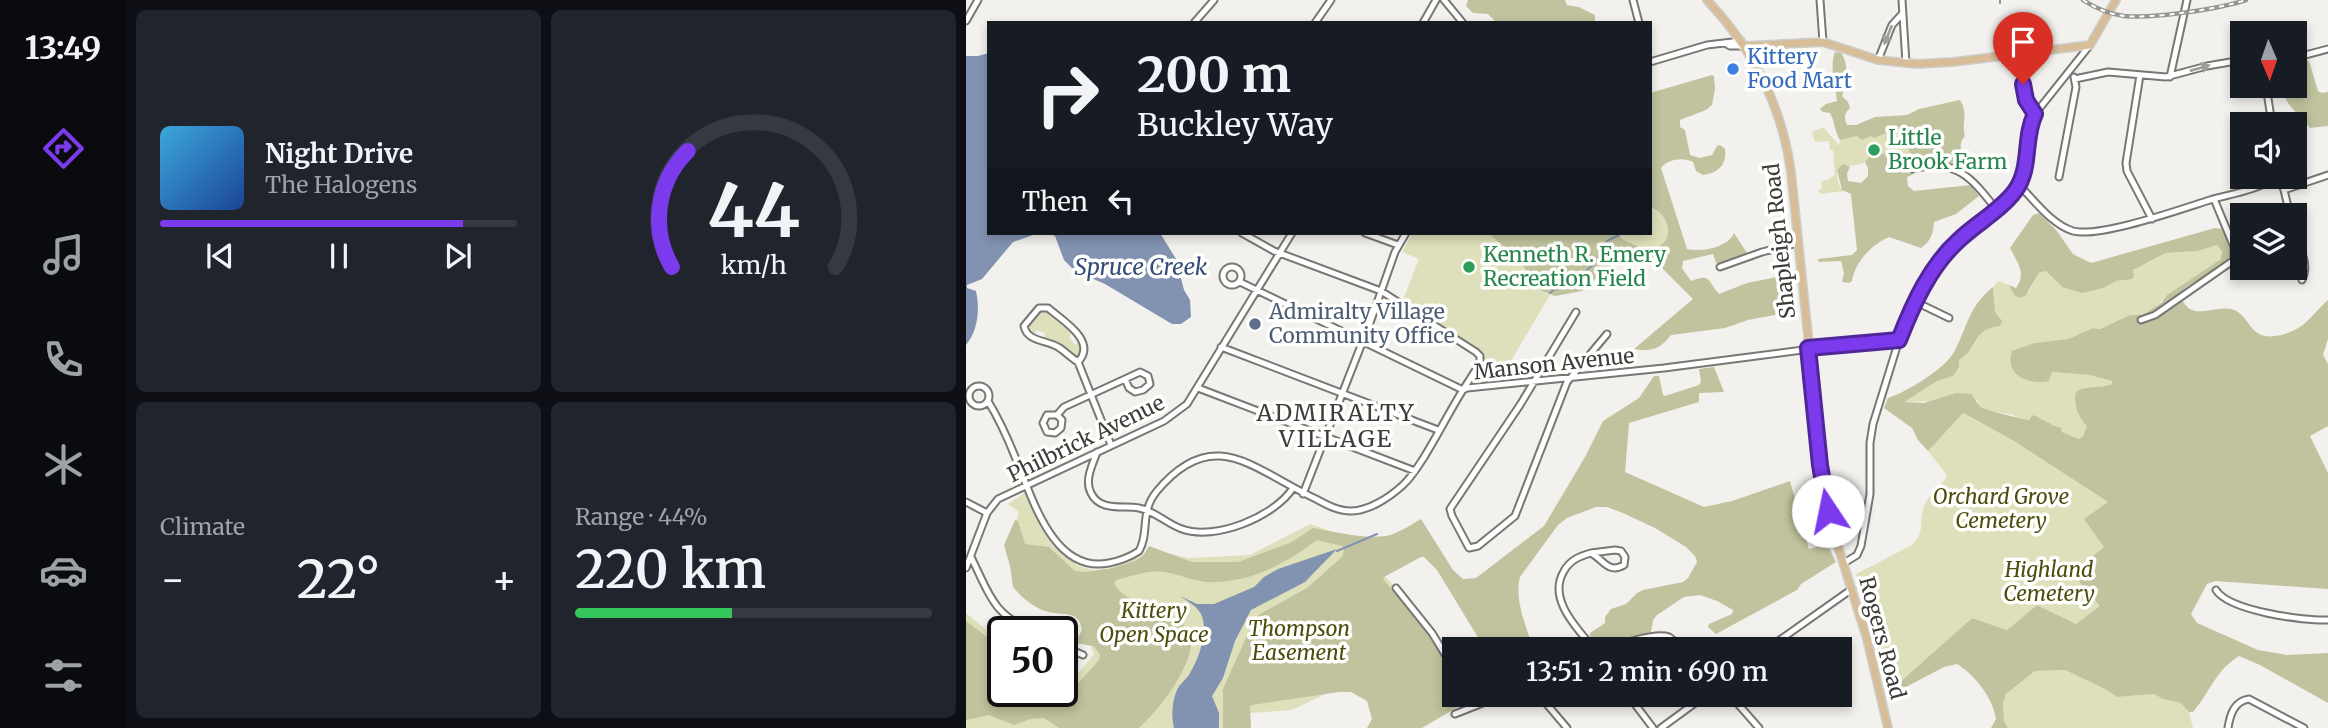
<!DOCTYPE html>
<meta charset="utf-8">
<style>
body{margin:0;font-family:Merriweather,serif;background:#20242c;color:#f1f3f6;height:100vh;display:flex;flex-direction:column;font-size:26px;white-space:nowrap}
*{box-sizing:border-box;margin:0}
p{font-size:23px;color:#9ea1a6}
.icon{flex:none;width:38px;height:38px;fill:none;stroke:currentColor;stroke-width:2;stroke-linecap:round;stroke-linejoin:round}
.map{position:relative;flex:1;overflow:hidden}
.details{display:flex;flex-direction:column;gap:10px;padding:10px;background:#0d0f14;width:840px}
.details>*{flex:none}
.banner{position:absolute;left:21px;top:21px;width:665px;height:214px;border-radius:0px;box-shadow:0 4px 10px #0003;background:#171b24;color:#f1f3f6;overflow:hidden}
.needle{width:46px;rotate:178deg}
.controls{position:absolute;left:1264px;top:21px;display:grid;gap:14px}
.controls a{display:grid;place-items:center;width:77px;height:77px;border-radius:0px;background:#171b24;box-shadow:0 4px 10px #0003;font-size:35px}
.speed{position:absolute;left:21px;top:616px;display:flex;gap:14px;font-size:35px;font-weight:700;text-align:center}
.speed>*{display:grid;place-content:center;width:91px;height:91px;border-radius:50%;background:#171b24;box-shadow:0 4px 10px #0003;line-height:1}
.speed .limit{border:4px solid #111;border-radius:10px;background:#fff;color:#111}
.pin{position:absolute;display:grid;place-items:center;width:60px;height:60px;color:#fff;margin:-72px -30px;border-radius:50% 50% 50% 0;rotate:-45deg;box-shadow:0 0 7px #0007}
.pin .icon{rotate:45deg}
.me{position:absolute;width:77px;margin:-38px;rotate:349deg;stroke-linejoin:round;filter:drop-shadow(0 0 5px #0008)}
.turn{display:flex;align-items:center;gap:24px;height:147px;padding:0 35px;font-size:32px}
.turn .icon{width:91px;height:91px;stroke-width:2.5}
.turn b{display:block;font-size:49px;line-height:60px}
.then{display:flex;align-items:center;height:66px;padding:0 35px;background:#0003;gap:14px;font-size:26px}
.big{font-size:52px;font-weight:600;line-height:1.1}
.details .card{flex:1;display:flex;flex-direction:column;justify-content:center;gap:10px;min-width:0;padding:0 24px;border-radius:10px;background:#20242c}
.details .dial{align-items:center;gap:0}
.dial svg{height:182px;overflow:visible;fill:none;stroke:#363941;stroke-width:7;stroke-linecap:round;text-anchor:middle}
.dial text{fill:#f1f3f6;stroke:none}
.song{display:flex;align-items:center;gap:21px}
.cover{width:84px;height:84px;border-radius:10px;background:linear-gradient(135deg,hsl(200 70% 55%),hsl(220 70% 35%))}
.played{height:7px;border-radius:4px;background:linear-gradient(90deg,#7c3aed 85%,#363941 85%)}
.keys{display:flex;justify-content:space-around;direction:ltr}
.heat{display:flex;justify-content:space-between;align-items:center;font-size:38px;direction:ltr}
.charge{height:10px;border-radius:5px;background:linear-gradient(90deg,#34c759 44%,#363941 0)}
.details .tiles{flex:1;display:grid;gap:10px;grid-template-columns:repeat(2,1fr)}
.trip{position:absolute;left:476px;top:637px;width:410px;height:70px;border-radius:0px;background:#171b24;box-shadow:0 4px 10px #0003;font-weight:600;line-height:70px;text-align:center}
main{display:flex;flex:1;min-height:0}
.tab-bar{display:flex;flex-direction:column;width:126px;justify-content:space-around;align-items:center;background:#090b0e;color:#9ea1a6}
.tab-bar .icon{width:49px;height:49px}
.tab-bar .active{color:#7c3aed}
.tab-bar b{font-size:32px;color:#f1f3f6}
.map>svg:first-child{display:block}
.green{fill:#dee0bb}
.forest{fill:#c1c39e}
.water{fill:#8293b2}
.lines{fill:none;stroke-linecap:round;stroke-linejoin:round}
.stream{stroke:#8293b2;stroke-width:2}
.minor-casing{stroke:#787773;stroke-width:9}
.major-casing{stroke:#cdcdcc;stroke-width:10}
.minor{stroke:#fff;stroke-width:5}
.major{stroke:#d7bd98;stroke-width:7}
.rail-casing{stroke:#959592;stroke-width:4.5}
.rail{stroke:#fffffd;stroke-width:2;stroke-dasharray:5;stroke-linecap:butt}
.oneway{fill:#9e9e9d}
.route-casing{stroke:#51269a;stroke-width:18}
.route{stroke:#7c3aed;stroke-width:12}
.shop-dot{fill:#3f7fe0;stroke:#fffffd;stroke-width:2.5}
.leisure-dot{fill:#2e9e5b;stroke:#fffffd;stroke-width:2.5}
.service-dot{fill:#5c6f8a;stroke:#fffffd;stroke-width:2.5}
.labels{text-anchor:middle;stroke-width:7;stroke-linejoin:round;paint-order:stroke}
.shop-label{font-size:21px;fill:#366cbe;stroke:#fffffd;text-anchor:start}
.leisure-label{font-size:21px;fill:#27864d;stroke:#fffffd;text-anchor:start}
.street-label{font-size:21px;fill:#3d3d3b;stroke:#fffffd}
.service-label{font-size:21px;fill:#4e5e75;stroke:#fffffd;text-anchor:start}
.park-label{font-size:21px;font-style:italic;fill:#4c4d0e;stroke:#fffffd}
.water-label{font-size:23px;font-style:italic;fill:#354c7a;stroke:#fffffd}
.neighbourhood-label{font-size:23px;letter-spacing:2px;fill:#3d3d3b;stroke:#fffffd}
</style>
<main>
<nav class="tab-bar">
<b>13:49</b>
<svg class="icon active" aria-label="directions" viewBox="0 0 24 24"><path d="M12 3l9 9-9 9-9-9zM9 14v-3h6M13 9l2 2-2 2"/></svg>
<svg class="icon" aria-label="music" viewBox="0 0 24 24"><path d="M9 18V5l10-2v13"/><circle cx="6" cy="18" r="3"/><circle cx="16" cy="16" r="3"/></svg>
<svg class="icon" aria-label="phone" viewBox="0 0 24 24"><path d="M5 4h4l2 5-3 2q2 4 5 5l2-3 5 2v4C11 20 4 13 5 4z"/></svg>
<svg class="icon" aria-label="climate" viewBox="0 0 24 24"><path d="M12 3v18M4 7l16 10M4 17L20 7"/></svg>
<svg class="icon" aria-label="car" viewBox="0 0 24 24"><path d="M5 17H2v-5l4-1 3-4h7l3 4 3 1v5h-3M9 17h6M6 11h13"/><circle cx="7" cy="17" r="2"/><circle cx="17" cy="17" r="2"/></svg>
<svg class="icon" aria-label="filters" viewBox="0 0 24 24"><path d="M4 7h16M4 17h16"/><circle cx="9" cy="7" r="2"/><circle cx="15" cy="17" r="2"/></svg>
</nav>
<section class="details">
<div class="tiles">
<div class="card">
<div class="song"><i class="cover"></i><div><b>Night Drive</b><p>The Halogens</p></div></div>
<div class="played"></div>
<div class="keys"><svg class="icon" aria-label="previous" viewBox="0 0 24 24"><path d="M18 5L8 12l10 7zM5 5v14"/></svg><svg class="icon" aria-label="pause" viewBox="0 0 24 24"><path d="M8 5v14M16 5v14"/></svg><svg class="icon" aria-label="next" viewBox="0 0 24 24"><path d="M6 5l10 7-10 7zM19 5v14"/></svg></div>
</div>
<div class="card dial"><svg viewBox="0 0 100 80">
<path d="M14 69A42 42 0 1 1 86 69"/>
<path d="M14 69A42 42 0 0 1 21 18" stroke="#7c3aed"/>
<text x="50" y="56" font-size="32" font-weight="700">44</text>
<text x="50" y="72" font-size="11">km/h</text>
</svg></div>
<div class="card"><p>Climate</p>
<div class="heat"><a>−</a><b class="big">22°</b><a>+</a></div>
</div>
<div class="card"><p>Range · 44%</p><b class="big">220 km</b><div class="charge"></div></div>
</div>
</section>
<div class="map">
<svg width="1362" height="728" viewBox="0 0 1362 728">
<rect width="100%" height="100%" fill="#f2f1ed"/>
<!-- green -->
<path class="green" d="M855 128H858L873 145 874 140 891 136 893 138 920 133 923 136 936 134 942 140 944 155 939 158 922 153 905 156C896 169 882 163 871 170 871 177 872 187 878 191L854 194 852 190 856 189 855 181 862 180 869 175 867 150H864L863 141 849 142 846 132Z
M684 207C717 221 702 263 665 243 658 240 655 240 652 233H684Z
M447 233H522L552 259 574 291 584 295 546 359 547 379 510 381 518 364 517 352 437 300 453 259 436 252Z
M1251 245 1256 251 1255 259 1201 295 1186 311 1177 315H1164L1134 329 1127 328 1102 339 1069 343 1083 381 1086 372 1124 375 1146 381V384L1142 386 1120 387 1109 405 1113 416 1121 426 1117 436 1113 439 1096 432 1094 428C1084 425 1076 419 1065 415L1063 420C1056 420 1053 417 1047 415 1033 411 1018 415 1011 400L937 402 971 381 987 376 993 360 1007 347 1015 332 1020 327 1034 326 1029 312 1027 287 1032 281 1043 285 1048 295 1063 291 1073 273 1080 271 1096 287 1137 288 1150 280 1156 281 1174 265 1180 264 1200 253 1223 252Z
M77 310 106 333 103 337 109 345 113 342 114 344 113 356C103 355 91 341 78 338L79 333 70 330 68 335 63 331C62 323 70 313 77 310Z
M996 413 1048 441 1142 502 1135 606 1110 624 1071 605 1041 630 1006 618 926 690 922 689 890 574 946 545C960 532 952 522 958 506 962 496 973 487 980 478V474L962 451Z
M60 492 74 526 86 545 112 566 128 570 143 569 186 550 223 558 284 555 344 524 390 540 443 605 488 677V695L494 699 401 674 326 710 257 715V728H253L254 720 239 728H0V613L37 643V691H96V676L106 681 128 654 125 646 112 643 120 622 63 594 40 553 53 512 42 504Z
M1099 670 1141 690 1151 697 1188 694 1197 699 1215 703 1223 712 1227 728H1042L1038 721 1037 704 1040 694 1069 671Z"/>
<!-- forest -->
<path class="forest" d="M502 0H599L601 5 613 7 629 15V23H531L522 14 507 13 500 6Z
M869 52 875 53C884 65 880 82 876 96L882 102 884 108C878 113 878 118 881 125H890L909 117 941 115 953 109 994 100C1003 115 995 121 999 136 989 146 999 160 1001 173 984 161 964 160 945 167L948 174 941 177 942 186 948 191 1005 185 1013 196 990 214 968 222C967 234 965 241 955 248L923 237C905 245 889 262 886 281L883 283 876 282 878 273 875 261 853 262 852 259 886 255 891 250 885 194 876 190 871 170 877 164 884 167 881 173 882 181 895 183 902 176V168L899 162 905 155 922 153 939 158 944 155 941 140 933 133 923 136 920 133 908 138 905 136 896 140 891 136 874 140C869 133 869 122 864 113L857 112 854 109 860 104 871 101C870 86 863 67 869 52Z
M1340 60 1343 61 1352 91 1356 93 1362 92V126L1344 128C1334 114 1318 105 1315 86H1328V63Z
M746 75 748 76 749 89 746 105 740 110 714 120V127L719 130 724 155 734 158 746 155 751 146 754 145 759 149C761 165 752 173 737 175L730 171 727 162C718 157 701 159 695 168L721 249C735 252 762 248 768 233L781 253 753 264 750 263 747 254 717 261 716 268 725 281C746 273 741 281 753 294L781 283 826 274 828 275 831 311 782 320 759 328 705 335C694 349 686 352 668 349L727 299 690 262 650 260 616 291 589 296 575 291 552 259 522 233H652C655 240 658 240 665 243 703 264 716 220 684 207V93Z
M1073 213 1091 231 1107 254 1125 263 1249 228 1256 229 1266 254 1263 261 1219 288 1214 294C1223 324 1245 305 1265 309 1286 314 1281 343 1315 335 1340 329 1345 315 1362 300V339L1357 355 1362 364V426L1344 436 1362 473V589L1249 581 1241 584 1225 614 1231 623 1292 650 1321 655 1362 653V703L1294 665 1273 656C1248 672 1245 691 1227 712H1223L1215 703 1197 699 1188 694 1151 697 1141 690 1099 670 1069 671 1040 694 1037 704 1038 721 1042 728H1025L1030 719C1027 698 1009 675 991 664L978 667 938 688 932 684 1006 618 1041 630 1071 605 1110 624 1134 606 1106 573 1138 547 1118 519 1142 502 1048 441 997 413 962 451 952 440 946 428 918 408 922 398C939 393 980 368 988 352 1002 326 1002 307 1027 287L1029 312 1036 321 1034 326C1005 329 1015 346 993 360V367L987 376 971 381 938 402 958 403 990 393 1005 394C1009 399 1012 405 1017 408 1019 410 1060 420 1063 420L1066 415C1076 418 1084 425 1095 428L1096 432 1113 439 1117 436 1121 426C1112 417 1107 405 1110 392 1122 384 1134 389 1146 384V381L1124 375 1086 372 1083 381C1063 385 1038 376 1046 351L1069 343 1102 339 1127 328 1134 329 1164 315H1177L1195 303 1201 295 1255 259 1256 251 1251 245 1231 251 1200 253 1167 270 1168 276 1166 279 1150 281 1137 288 1116 293 1096 287 1080 271 1073 273 1059 296 1054 298 1048 295 1043 285 1050 288C1061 273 1051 262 1044 248L1067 215Z
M748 367 758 392 733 393V402L663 423 659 472 738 507 766 501 824 481 843 549 861 544 870 562 835 584 831 590 750 634 742 627 743 624 766 614 767 610 751 601 734 595 718 597 691 615 687 620 685 632 634 645 624 636V633L639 623V617L645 609 660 604 671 593 677 590 717 582 722 578 731 562 729 556 720 547 689 528 657 513 641 507H630L601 518 592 525 554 577C548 601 561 627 567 649H499L512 642 513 639 471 570 458 557H455L418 577 417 579 456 626 473 651 488 678V695H497L500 702 456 728H401L406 719 401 701 385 692H373L286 705 284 707 285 728H257V689L288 620 294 614 341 588 377 556 378 550 376 546 351 540C319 564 282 584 241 582 227 581 213 574 198 572 182 570 166 576 150 580L148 583C158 605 191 603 208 616 216 622 225 632 225 642 225 669 192 711 173 728H93L78 718 65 719 48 725 23 715 0 720V621L37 649V691H96V688L107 689 133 660 134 655 128 646 109 643 116 630C114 609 94 616 79 611 67 607 55 597 47 587L44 566 38 545 49 520 52 521 59 544 83 547 109 571 120 572 147 568 169 561 177 556 183 546 226 562H272L324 543 347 528C370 532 396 539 420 536 432 534 444 525 455 519L487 570 497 579 510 578 578 526 619 457 637 421 673 398 688 376H693L697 395 699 396 733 385 735 382 733 369Z"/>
<!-- water -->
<path class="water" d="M23 53V233H73L47 242 16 279 1 285V288L10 291C14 309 12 331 0 345V56H12Z
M82 233H194L210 259 218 290 224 300 225 317 215 324H206L139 284 109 271 98 260 89 236Z
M371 549 339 582 285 610 269 641 257 678 246 696 253 713V728H208C205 716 206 701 211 690 214 683 221 679 224 673 233 658 243 631 235 614 231 606 221 601 214 596L231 604H248L288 587 298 577 312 569Z"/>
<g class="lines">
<!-- stream -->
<path class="stream" d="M1034 3V0
M584 293 589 289 601 288 631 261 641 241 653 235
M371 551 411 534"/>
<!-- minor casing -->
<g class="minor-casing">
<path id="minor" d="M478 0 497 23
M667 0 673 23
M854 0 857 42
M936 0 940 63
M0 21 12 0
M228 23 248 0
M349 23 365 0
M457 23 470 0
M759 43 764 46H779
M1328 58 1362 49
M912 60 926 25 936 14
M684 62 741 45 775 41
M1174 75 1160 163 1161 171 1186 219
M1204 77 1221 0
M1109 79 1142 72 1200 77 1241 66 1276 60
M1057 84 1060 100 1069 114
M1300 86 1306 124
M946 169C990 158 1005 177 1030 209
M1093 177 1110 87 1108 77
M1313 177 1318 190 1362 175
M1053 185C1068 200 1085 224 1107 231 1134 238 1215 209 1244 200 1265 194 1292 190 1310 177
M1318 190 1324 215
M1328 232C1333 248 1344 264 1336 280
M399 233 432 245
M257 276a9 9 0 1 1 18 0a9 9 0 1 1-18 0Z
M754 267 796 252 832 243
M274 282 497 390 514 363V356L510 352 415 291 308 251 276 233
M950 302 983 318
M73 308H82C96 320 132 341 112 362 105 358 99 351 92 347 81 340 61 342 58 326Z
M610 312 554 405 484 509 486 516 503 548 512 546 549 516 601 382 641 334
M1175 320 1189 315 1268 260V247L1248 199
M255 347 472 430
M112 362 145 445
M174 372 182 376 184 384 177 390 169 392 163 388 159 379Z
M3 396a10 10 0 1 1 20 0a10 10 0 1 1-20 0Z
M232 388 449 471
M22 401C33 419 42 439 50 459 66 497 87 574 143 563 153 561 164 557 173 551 184 532 173 513 191 491 248 423 288 470 350 499 361 505 372 511 385 511 403 511 424 497 437 485 457 466 480 416 497 390L501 388 698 368 898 342 933 340
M91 415 96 420 95 428 89 433 81 432 77 423 81 415H91L98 407 159 379
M131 452C127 464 118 480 125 493 134 512 157 505 173 508 189 511 201 524 216 529 249 541 308 517 327 488
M337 494 405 320 429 252 440 233
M0 502 21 513
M649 550 655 551 659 557 658 565C642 574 638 560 625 553Z
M625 553C614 556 604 560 598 571 581 599 611 628 628 649
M5 557C24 595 25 612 67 632
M878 563 891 555 895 546 904 494V443L907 424 933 340 950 302 971 265 985 247 1040 202 1050 190 1058 172 1063 132 1069 114 1124 45
M0 568 21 513 32 499 198 421 221 404 326 233
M430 588 466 633 488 669
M1250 590C1263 611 1338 621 1362 620
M96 646 117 655
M642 649C654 644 690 632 703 637 708 640 711 645 715 649
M801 649 886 589
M502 695 508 705
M573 695 601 728
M662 695 687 728
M764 695 793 728
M489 714 537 695
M695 728 740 695
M1262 728C1264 715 1268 701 1283 699L1338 728"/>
</g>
<!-- major casing -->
<g class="major-casing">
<path id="major" d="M741 0C787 49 816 105 825 172L858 489 870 540 901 639 922 728
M779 46 857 42 912 60 951 64 987 62 1124 45 1150 0"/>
</g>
<!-- minor -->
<use href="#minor" class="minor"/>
<!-- major -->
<use href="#major" class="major"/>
<!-- rail casing -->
<g class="rail-casing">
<path id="rail" d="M1117 0C1129 8 1143 14 1158 16 1186 19 1253 9 1280 0"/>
</g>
<!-- rail -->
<use href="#rail" class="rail"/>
</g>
<!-- one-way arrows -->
<defs><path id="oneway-solid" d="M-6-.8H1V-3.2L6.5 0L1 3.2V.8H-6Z" transform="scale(1.75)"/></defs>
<g class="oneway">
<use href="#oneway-solid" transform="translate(922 35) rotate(112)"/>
<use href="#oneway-solid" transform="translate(1234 68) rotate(-16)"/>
</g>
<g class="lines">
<!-- route casing -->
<g class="route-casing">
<path id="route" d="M862 511 854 465 842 348 933 340C947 304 964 266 993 240 1011 223 1035 210 1049 191 1066 168 1057 138 1069 114L1060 100 1057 84"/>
</g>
<!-- route -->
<use href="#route" class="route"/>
</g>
<!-- markers -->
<circle class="shop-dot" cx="767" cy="69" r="7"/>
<g class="leisure-dot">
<circle cx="908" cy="150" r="7"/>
<circle cx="503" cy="267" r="7"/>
</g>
<circle class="service-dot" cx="289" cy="324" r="7"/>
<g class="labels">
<!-- shop labels -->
<g class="shop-label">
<text x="781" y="64">Kittery<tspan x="781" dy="24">Food Mart</tspan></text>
</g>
<!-- leisure labels -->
<g class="leisure-label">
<text x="922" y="145">Little<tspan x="922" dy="24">Brook Farm</tspan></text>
<text x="517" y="262">Kenneth R. Emery<tspan x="517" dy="24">Recreation Field</tspan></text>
</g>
<!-- street labels -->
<g class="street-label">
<text transform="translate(814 241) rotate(-96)" y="7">Shapleigh Road</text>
<text transform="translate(588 364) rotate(-6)" y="7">Manson Avenue</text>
<text transform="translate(120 439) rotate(-26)" y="7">Philbrick Avenue</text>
<text transform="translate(916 638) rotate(75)" y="7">Rogers Road</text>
</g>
<!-- service labels -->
<g class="service-label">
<text x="303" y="319">Admiralty Village<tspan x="303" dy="24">Community Office</tspan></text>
</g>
<!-- park labels -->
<g class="park-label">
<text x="1035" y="504">Orchard Grove<tspan x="1035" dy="24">Cemetery</tspan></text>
<text x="1083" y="577">Highland<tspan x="1083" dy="24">Cemetery</tspan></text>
<text x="188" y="618">Kittery<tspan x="188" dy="24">Open Space</tspan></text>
<text x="333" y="636">Thompson<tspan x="333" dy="24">Easement</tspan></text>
</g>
<!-- water labels -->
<g class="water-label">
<text x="175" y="275">Spruce Creek</text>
</g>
<!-- neighbourhood labels -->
<g class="neighbourhood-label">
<text x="370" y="421">ADMIRALTY<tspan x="370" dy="26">VILLAGE</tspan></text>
</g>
</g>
</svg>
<div class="controls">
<a><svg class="needle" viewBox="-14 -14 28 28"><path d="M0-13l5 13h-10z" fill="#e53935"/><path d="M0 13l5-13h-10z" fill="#9ea1a6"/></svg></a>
<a><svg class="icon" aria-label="sound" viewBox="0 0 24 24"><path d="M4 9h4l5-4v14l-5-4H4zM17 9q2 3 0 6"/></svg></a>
<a><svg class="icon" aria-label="layers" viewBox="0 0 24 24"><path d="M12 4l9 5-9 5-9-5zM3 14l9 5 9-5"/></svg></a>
</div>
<div class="speed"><div class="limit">50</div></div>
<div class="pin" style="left:1057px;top:84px;background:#d93025"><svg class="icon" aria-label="arrive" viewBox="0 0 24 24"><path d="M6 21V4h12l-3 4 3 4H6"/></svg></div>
<svg class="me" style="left:862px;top:511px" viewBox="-20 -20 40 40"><circle r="19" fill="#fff"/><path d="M0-13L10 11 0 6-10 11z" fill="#7c3aed"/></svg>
<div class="trip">13:51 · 2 min · 690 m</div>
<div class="banner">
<div class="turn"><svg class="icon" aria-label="right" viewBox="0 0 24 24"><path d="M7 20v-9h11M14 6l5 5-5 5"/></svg><div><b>200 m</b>Buckley Way</div></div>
<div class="then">Then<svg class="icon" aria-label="left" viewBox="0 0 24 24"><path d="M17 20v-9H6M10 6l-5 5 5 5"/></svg></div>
</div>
</div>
</main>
